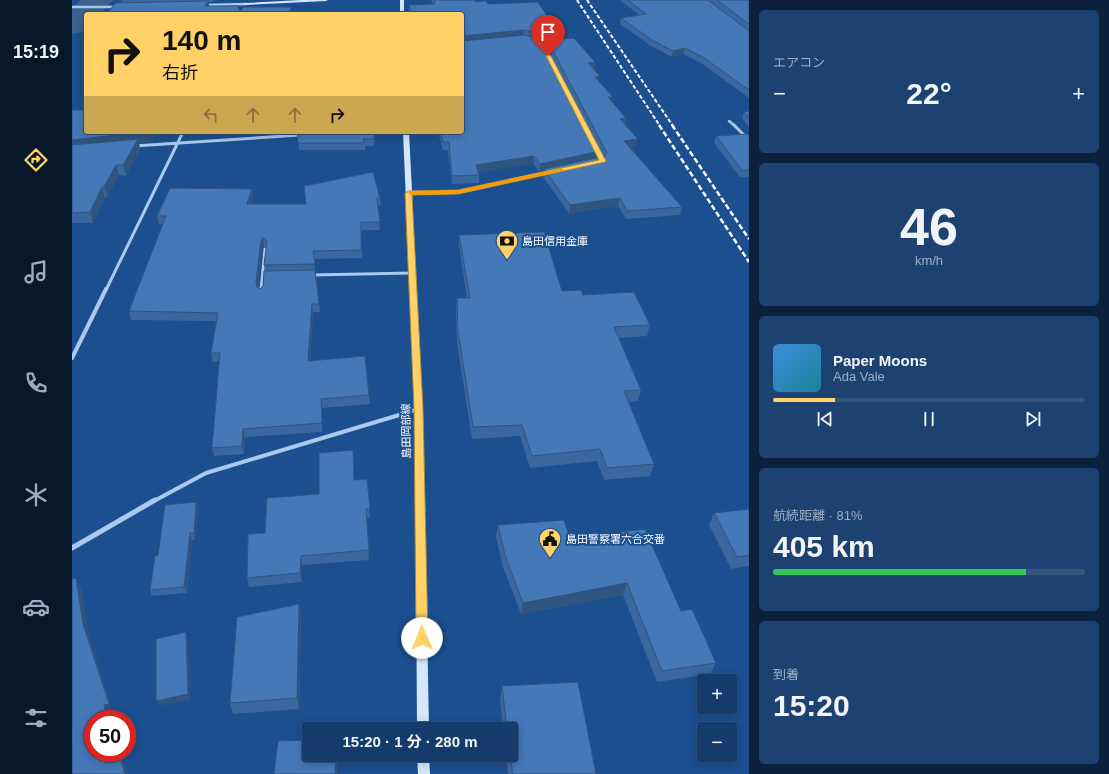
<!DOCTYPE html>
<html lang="ja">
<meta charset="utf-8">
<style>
body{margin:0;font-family:Helvetica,"Noto Sans JP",sans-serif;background:#1d4271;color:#f1f3f6;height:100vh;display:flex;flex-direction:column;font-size:15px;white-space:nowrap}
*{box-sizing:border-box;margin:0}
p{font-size:13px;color:#9dadc1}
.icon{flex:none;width:22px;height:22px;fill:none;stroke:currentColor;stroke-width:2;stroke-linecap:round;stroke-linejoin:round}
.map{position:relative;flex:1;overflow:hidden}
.drawer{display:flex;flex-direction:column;gap:10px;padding:10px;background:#0b203b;width:360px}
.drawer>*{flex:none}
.hud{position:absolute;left:12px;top:12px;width:380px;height:122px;border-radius:4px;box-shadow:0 2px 10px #0003,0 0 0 1px #33557e;background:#ffd166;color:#111;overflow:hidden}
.fabs{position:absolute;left:625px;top:674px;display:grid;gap:8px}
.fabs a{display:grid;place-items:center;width:40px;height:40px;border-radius:4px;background:#143b6b;box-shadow:0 2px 10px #0003,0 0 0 1px #33557e;font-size:20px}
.speed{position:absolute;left:12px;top:710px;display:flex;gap:8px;font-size:20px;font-weight:700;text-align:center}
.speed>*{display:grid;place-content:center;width:52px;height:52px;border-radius:50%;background:#143b6b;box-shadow:0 2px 10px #0003,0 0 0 1px #33557e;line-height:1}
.speed .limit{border:6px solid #d22;background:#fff;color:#111}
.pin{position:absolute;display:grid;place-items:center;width:34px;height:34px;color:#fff;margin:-41px -17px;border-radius:50% 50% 50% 0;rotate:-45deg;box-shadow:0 0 4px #0007}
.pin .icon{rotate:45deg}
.me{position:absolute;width:44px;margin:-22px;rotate:359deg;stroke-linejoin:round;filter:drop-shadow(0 0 3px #0008)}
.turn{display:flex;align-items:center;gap:14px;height:84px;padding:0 12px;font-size:18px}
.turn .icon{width:52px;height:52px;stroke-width:2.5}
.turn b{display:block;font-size:28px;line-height:34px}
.lanes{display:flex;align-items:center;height:38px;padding:0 12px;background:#0003;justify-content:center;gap:20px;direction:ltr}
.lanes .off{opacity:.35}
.big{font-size:30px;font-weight:700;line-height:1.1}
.drawer .card{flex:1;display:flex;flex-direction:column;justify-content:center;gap:6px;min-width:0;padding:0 14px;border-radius:6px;background:#1d4271}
.drawer .dial{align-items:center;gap:0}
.dial b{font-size:52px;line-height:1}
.song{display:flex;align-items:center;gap:12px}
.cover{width:48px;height:48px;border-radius:6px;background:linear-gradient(135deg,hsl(210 70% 55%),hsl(190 70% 35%))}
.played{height:4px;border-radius:2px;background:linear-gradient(90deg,#ffd166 20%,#33557e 20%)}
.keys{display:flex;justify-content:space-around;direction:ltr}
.heat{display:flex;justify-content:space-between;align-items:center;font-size:22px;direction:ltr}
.charge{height:6px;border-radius:3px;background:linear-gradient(90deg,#34c759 81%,#33557e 0)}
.trip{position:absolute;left:230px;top:722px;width:216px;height:40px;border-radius:4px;background:#143b6b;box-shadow:0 2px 10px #0003,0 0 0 1px #33557e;font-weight:700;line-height:40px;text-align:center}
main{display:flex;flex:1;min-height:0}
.tabs{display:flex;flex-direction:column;width:72px;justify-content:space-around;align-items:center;background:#08182b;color:#9dadc1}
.tabs .icon{width:28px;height:28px}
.tabs .on{color:#ffd166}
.tabs b{font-size:18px;color:#f1f3f6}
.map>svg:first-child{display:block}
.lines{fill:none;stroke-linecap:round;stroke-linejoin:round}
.river{fill:#3c6290;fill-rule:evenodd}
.street-far3{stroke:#a9c9ee;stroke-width:2.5}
.street-far2{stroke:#a9c9ee;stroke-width:3}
.street-far1{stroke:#a9c9ee;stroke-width:4}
.street{stroke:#a9c9ee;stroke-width:5}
.secondary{fill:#d6e6fa;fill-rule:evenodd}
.rail-far1{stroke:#fff;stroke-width:2;stroke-dasharray:4 2;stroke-linecap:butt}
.rail{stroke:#fff;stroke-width:2.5;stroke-dasharray:5.5 2.5;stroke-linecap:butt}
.wall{fill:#3a679d;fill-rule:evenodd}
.shaded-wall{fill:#305480}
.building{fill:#4478b7;stroke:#305480}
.route{fill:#ffd166;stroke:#a68842}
.slow{fill:#f59e0b}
.labels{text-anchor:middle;stroke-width:4;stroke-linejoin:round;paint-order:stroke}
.poi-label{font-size:11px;fill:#fff;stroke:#1b4f8f;text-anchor:start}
.street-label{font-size:11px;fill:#fff;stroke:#1b4f8f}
</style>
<main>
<nav class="tabs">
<b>15:19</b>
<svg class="icon on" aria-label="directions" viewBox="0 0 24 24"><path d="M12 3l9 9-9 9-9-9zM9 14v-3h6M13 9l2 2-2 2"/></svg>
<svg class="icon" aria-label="music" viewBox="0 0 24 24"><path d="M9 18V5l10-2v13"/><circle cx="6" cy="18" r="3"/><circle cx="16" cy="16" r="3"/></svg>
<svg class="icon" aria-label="phone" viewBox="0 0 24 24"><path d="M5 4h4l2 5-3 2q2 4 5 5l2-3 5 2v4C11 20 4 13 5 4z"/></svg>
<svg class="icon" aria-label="climate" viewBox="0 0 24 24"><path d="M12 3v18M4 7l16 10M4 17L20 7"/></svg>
<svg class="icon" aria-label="car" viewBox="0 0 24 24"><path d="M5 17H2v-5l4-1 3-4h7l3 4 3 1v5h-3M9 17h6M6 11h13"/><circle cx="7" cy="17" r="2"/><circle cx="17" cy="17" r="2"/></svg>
<svg class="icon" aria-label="filters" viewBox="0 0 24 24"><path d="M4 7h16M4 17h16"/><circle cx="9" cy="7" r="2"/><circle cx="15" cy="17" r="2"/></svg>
</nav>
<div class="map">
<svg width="677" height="774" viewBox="0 0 677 774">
<rect width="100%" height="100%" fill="#1b4f8f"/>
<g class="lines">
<!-- river -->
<path class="river" d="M9 0H41L29 14H14V29L11 32 0 34V8Z"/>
<!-- street-far3 -->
<path class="street-far3" d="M132 5 174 4
M0 7H45
M657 121 663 126"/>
<!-- street-far2 -->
<path class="street-far2" d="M662 125 677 140
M62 146 229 135
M337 193 386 192 476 172
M239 275 341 273
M34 290 111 132
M189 290 193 249"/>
<!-- street-far1 -->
<path class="street-far1" d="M189 292V289
M0 358 34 289
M82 501 134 473 347 409"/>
<!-- street -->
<path class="street" d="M0 548 83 500"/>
<!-- secondary -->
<path class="secondary" d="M229 0H256L254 1 174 5 172 4 174 3Z
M328 0H332V14H328Z
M331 132H337L351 409 357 729H345L343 409Z
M345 755H357L358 774H346Z"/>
<!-- rail-far1 -->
<path class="rail-far1" d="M505 0 588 126
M515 0 601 126"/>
<!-- rail -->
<path class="rail" d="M587 125 677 262
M600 125 677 239"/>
</g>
<!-- wall -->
<path class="wall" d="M49 0H142L140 2H136L137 6H166L168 11 172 7H219V14H34L44 3H50Z
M359 0H403L404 2 416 4 490 39 523 62 522 69 527 82 541 97 540 102 554 118 553 125 564 146 558 147 610 207 608 215 554 219 546 206 497 213 471 177 472 171 467 172 461 163 407 172V183L380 184 376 150H371L366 132H390V14H338L337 12V5L361 4ZM470 40H471L532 157 527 158 528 151Z
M548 0H677V98L629 63 611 54 600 57 579 46 548 24 549 18 567 15Z
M0 110 14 132H85L80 141 67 143 68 149 54 176 47 175 35 197H33L21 223H0Z
M677 111V127L670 118 672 112Z
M225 132H303L302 146H293V150H227Z
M677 135V177H668L642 143 644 136Z
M180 189 181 197 178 204H234L308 198 309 206H306L308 230H289L290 258 242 259 248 312H241L238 361 297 395 298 404 250 408V432L173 437 172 454 142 456 140 448 147 361 141 362 139 353 144 321 59 320 57 311 91 224H87L85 216ZM192 246 194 248 192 265 193 271 191 286 188 289 186 288 190 249Z
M387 235 490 291 511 295 578 325 575 336 547 338 569 390 566 401 557 402 582 464 578 476 532 480 525 461 458 468 448 436 400 439 385 343 384 309 385 298H395L387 246Z
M295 479 298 518H294L297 560 230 565V582L177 587 175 578 193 533 247 494 283 480Z
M126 509 123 539 120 540 115 593 80 596 78 590 86 555Z
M677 509V566L659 569 637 525 642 513Z
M426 525 498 538 609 611 644 663 638 674 585 682 551 595 449 614 431 567 424 537Z
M227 604 229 616 227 709 161 714 158 703Z
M430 686 524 774H436L434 755H439V729H431L428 700Z"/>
<!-- shaded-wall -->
<path class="shaded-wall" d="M136 1 137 7 133 6Z
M452 30V36L390 42V36Z
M613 48 611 54 600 57 601 51Z
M523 62 522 69 516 63Z
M528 76 527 83 523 77Z
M536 97H541L540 104Z
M554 118 553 125 548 119Z
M71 132H85L80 141 67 143 68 149 54 176 51 165 0 150V140Z
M302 132H303L302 146Z
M566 139 564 146 551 148 552 141Z
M528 151 527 159 472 169V171L467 172 468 164Z
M462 156 461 163 404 173V165Z
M44 165 47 175 35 197 32 187Z
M30 187 33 197 21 223 18 212Z
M180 189 181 197 176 212 175 204Z
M548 198 546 206 497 213 498 205Z
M191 238 192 246 190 249 186 289 185 287 184 281 189 241Z
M240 304 241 312 237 369 236 361Z
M171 429 173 437 172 454 170 446Z
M124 502 126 509 123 539 122 533Z
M118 533 120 540 115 593 112 587Z
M229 556 230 565V582L228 573Z
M4 578 10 590 17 636 42 715 38 716 39 719H36L32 705 11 624Z
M555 583 551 595 449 614 451 603Z
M227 604 229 616 227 709 225 698Z
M114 632 116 638 118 700 86 706 84 701Z
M47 753H49L56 774H53Z
M264 755H266L265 774H263Z"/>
<!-- building -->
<path class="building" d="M362 0H403L404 2 414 1 416 4 466 2 490 39 502 38 523 62 516 63 528 76 523 77 541 97H536L554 118 548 119 566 139 552 141 610 207 555 211 548 198 498 205 472 169 533 156 535 153 472 34 452 30 390 36V14H341L337 5 363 4Z
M556 0H636L677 31V90L631 57 613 48 601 51 580 40 549 18 574 14Z
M645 0H677V24Z
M136 1 133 6H166L168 11 172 7H219L217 14H34L44 3Z
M452 35 469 39 528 151 468 164 462 156 404 165 407 175 380 176 377 142H371L368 132H390V40L391 41Z
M0 110H14V132H71L0 140Z
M677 111V118L672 112Z
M225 132H302V139H291L292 143H226Z
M676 134 677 135V170H670L644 136Z
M66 139 51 165H44L32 187H30L18 212 0 213V145Z
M301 172 308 198H305L308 222H289V250L241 251 243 264 192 265 195 241 191 238 189 241 184 281 185 287 188 289 191 286 192 271 243 270 247 304H240L236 361 293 356 297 395 249 399 250 423 171 429 170 446 140 448 148 353H139L146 313 57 311 94 216H85L98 188 180 189 175 204H234L232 186Z
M472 232 490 291 509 290 511 295 562 292 578 325 542 327 569 390 552 391 582 464 535 468 528 449 460 456 450 425 401 427 386 331 385 298H398L387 235Z
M281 450 282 480 295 479 298 508 294 509 297 550 229 556 228 573 175 578 176 534 193 533 195 498 247 494V453Z
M124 502 122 533H118L112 587 78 590 83 556 86 555 93 505Z
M677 509V555L665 557 642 513Z
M492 520 498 538 573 529 609 611 620 609 644 663 590 671 555 583 451 603 433 555 426 525Z
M4 578 11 624 37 704 32 705 36 719H21V753H47L53 774H0V579Z
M227 604 225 698 158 703 165 617Z
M114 632 116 694 84 701V639Z
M506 682 524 774H441L438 755H439V729H435L430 686Z
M237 740V755H264L263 774H202L206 741Z"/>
<!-- route -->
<path class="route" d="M476 54 479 56 534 161 533 162 386 194 340 195 351 409 356 638 354 641 350 643 345 641 344 638 342 409 333 193 337 191 386 190 527 160 474 56Z"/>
<!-- slow -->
<path class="slow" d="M489 168 492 170 491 171 386 194 339 195 336 193 339 191 386 190Z"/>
<!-- icons -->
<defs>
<g id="bank-pin" transform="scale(1.15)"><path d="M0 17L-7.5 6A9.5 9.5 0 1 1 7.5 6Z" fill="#ffd166" stroke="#1b4f8f"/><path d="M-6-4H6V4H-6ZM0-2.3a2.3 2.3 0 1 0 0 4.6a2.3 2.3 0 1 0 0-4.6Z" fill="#111"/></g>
<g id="civic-pin" transform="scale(1.15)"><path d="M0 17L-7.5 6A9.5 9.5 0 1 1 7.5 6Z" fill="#ffd166" stroke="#1b4f8f"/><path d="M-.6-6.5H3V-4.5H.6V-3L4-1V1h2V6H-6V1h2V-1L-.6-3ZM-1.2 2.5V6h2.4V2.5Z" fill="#111"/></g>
</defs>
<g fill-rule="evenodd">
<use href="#bank-pin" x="435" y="241"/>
<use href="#civic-pin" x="478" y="539"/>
</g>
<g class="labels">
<!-- poi labels -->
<g class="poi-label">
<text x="450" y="245">島田信用金庫</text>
<text x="494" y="543">島田警察署六合交番</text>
</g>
<!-- street labels -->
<g class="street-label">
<text transform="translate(334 431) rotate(-91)" y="4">島田岡部線</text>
</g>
</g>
</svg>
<div class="fabs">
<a>+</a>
<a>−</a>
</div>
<div class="speed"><div class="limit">50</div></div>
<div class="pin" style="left:476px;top:56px;background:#d93025"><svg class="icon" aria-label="arrive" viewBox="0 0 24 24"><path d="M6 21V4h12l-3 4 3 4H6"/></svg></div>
<svg class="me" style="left:350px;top:638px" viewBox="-20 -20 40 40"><circle r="19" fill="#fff"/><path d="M0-13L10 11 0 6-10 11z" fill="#ffd166"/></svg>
<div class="trip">15:20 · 1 分 · 280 m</div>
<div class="hud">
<div class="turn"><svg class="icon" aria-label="right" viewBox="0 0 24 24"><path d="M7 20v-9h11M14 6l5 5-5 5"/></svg><div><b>140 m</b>右折</div></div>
<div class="lanes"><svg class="icon off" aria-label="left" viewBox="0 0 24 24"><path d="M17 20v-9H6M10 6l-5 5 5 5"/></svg><svg class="icon off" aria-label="ahead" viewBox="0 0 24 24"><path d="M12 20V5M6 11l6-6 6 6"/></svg><svg class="icon off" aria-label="ahead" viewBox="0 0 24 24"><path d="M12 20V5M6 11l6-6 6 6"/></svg><svg class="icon" aria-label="right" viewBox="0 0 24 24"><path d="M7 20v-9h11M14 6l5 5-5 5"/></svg></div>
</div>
</div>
<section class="drawer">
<div class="card"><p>エアコン</p>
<div class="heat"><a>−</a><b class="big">22°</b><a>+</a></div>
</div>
<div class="card dial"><b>46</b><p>km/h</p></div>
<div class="card">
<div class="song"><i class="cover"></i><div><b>Paper Moons</b><p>Ada Vale</p></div></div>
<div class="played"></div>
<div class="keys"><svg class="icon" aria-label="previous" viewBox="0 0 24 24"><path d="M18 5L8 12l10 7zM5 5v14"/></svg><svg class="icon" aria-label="pause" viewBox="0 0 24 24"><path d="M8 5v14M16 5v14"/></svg><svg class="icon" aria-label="next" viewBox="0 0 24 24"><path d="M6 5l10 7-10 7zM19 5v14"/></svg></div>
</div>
<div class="card"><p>航続距離 · 81%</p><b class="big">405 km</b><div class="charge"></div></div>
<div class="card"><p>到着</p><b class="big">15:20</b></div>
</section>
</main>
